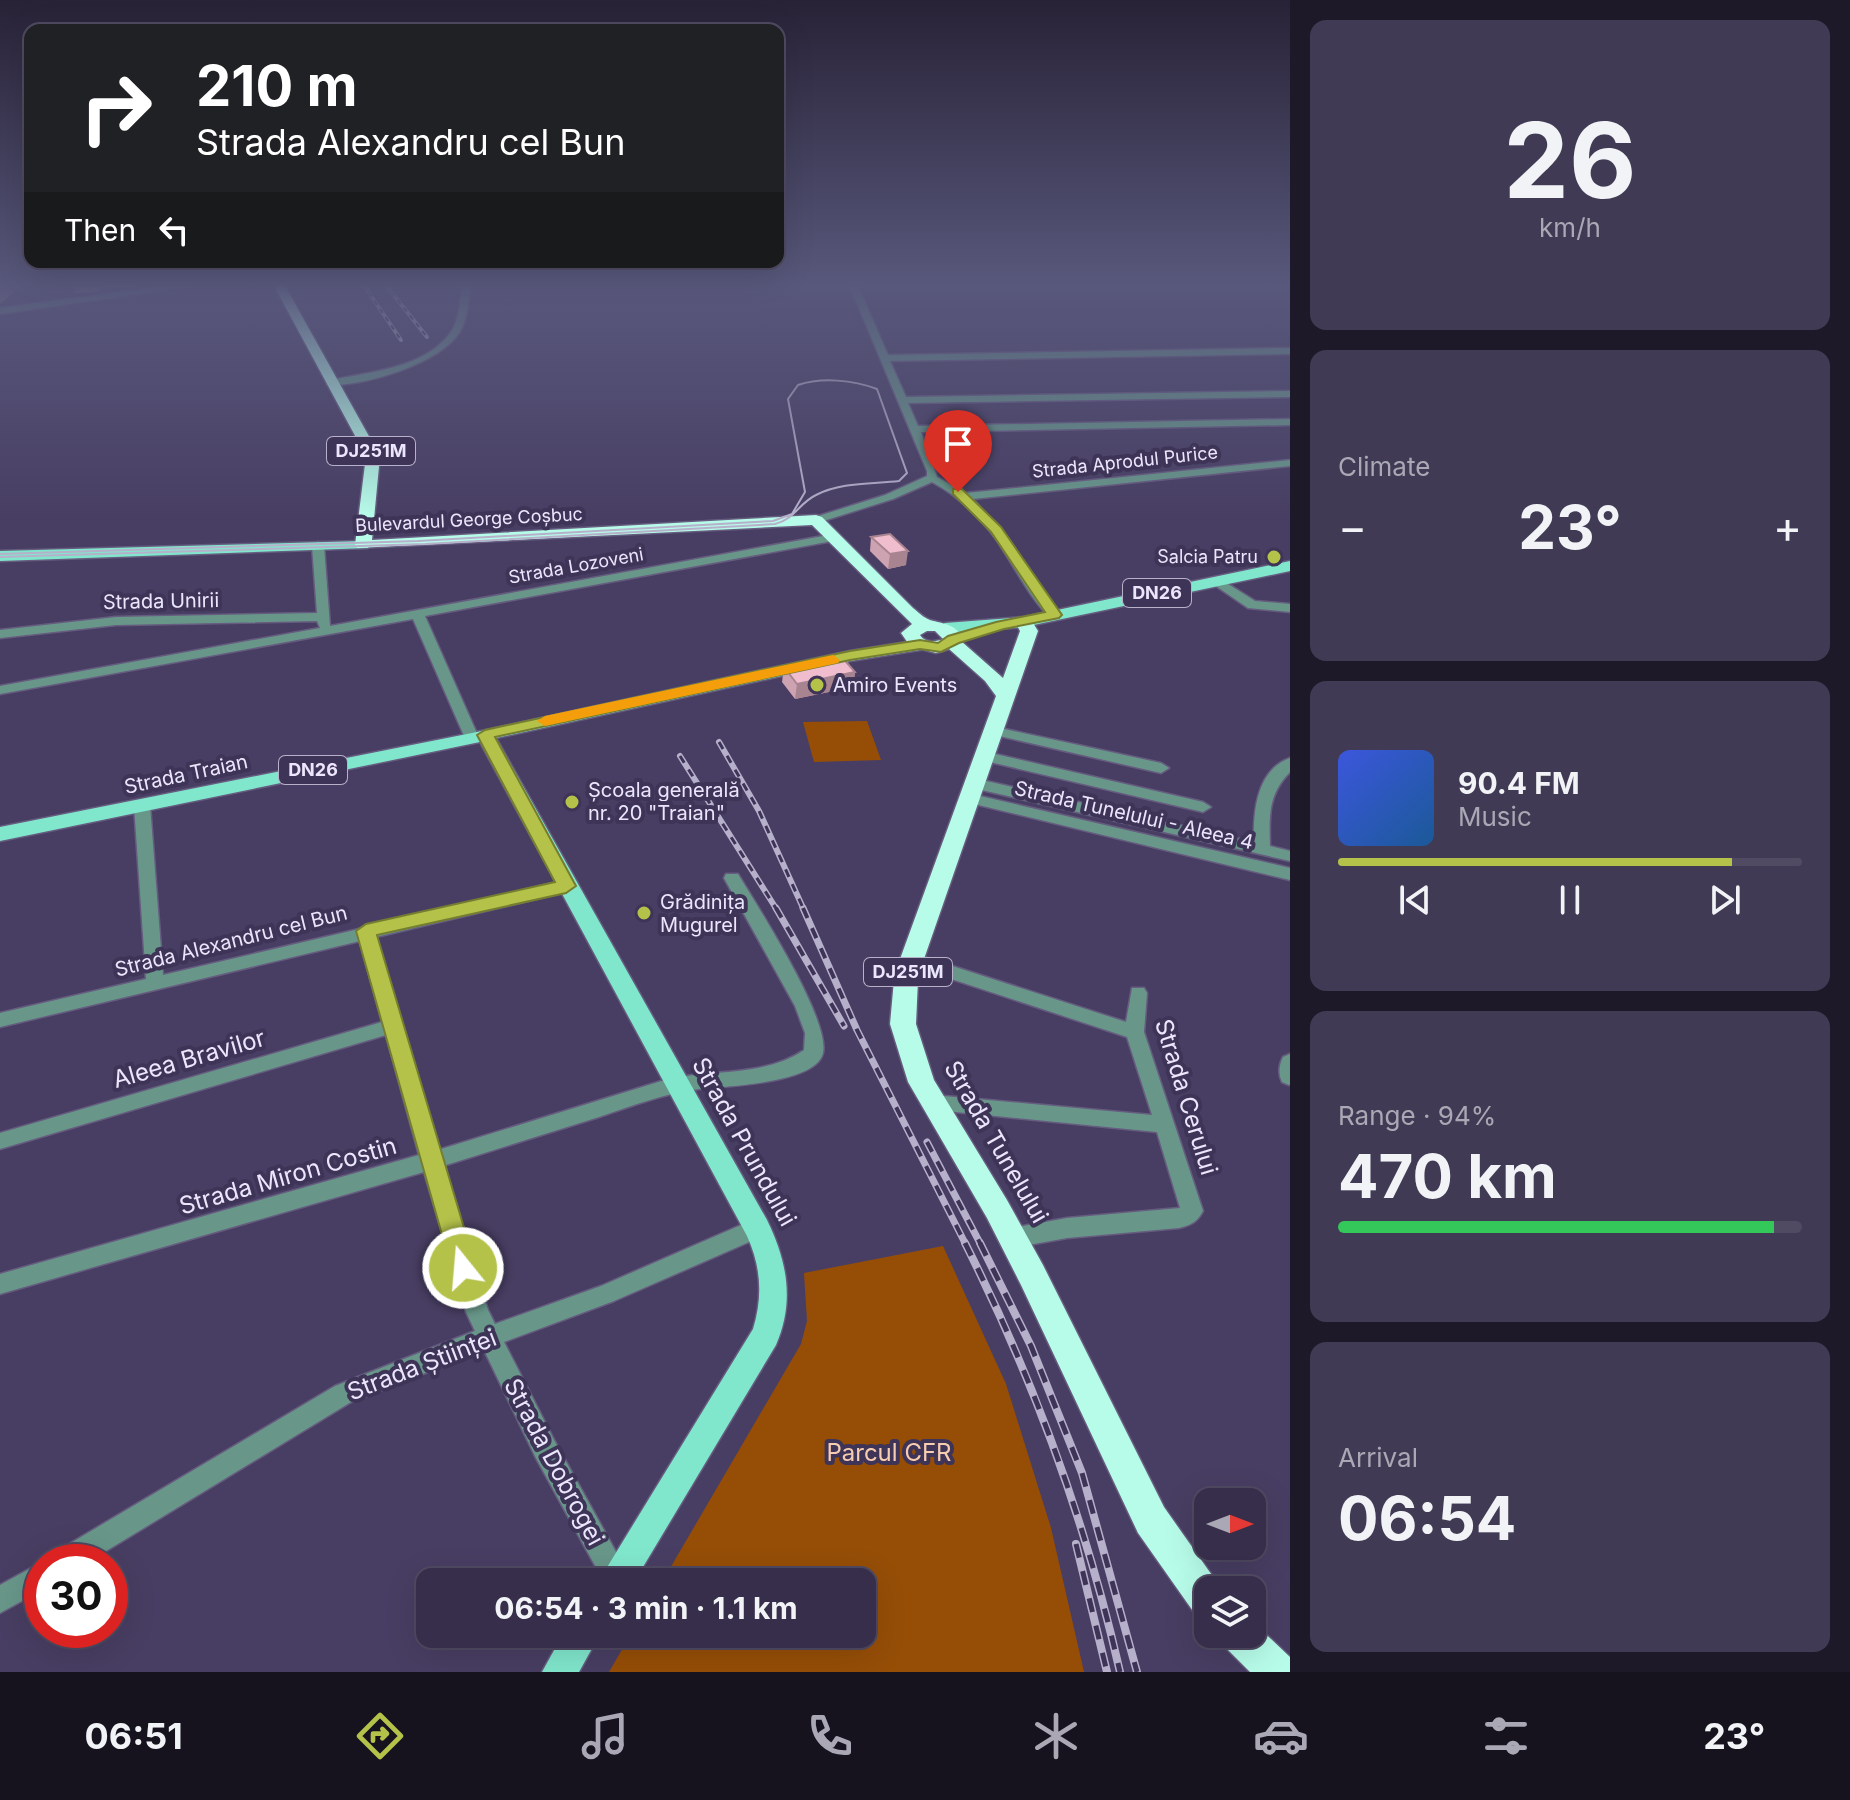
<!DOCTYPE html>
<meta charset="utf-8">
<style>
body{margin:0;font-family:Inter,sans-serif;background:#413a54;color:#f1f3f6;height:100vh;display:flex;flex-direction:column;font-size:30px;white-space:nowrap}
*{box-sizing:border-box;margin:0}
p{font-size:26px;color:#aaa8b5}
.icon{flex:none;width:44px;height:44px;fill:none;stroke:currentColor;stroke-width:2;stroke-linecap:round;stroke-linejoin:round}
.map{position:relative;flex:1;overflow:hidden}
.side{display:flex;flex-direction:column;gap:20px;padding:20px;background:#1e1929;width:560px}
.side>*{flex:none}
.guide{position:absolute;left:24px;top:24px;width:760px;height:244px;border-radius:16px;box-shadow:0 8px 32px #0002,0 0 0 2px #504a62;background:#202124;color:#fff;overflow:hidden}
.needle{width:52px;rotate:90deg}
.tools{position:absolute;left:1194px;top:1488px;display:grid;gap:16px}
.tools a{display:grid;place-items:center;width:72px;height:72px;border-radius:16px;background:#362e4a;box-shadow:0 8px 32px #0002,0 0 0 2px #504a62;font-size:40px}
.speed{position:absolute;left:24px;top:1544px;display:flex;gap:16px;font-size:40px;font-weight:700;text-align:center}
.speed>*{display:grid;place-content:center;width:104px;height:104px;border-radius:50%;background:#362e4a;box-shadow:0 8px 32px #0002,0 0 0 2px #504a62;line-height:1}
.speed .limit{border:12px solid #d22;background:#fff;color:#111}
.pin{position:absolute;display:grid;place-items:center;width:68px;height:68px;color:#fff;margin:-82px -34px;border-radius:50% 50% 50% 0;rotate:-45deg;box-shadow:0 0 8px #0007}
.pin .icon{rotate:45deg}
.me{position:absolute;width:88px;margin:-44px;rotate:343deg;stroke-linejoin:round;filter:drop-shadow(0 0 6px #0008)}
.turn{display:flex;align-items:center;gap:28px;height:168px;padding:0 40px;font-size:36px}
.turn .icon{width:104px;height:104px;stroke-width:2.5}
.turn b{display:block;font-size:56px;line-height:68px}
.then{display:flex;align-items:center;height:76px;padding:0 40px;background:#0003;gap:16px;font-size:30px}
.big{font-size:60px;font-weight:700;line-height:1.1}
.side .card{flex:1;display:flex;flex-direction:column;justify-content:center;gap:12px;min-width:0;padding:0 28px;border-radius:16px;background:#413a54}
.side .dial{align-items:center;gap:0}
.dial b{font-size:104px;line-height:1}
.song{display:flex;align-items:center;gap:24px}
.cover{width:96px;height:96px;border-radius:12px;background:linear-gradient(135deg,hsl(230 70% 55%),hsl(210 70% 35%))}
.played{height:8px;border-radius:4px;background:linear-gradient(90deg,#b4c24a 85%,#504a62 85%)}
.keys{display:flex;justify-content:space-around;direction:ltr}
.heat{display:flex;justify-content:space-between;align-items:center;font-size:44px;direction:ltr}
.charge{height:12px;border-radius:6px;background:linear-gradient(90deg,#34c759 94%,#504a62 0)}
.trip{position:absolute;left:416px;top:1568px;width:460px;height:80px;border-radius:16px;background:#362e4a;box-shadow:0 8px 32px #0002,0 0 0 2px #504a62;font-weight:700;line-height:80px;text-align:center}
.tabs{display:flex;height:128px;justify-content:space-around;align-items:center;background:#16121e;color:#aaa8b5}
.tabs .icon{width:56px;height:56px}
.tabs .on{color:#b4c24a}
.tabs b{font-size:36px;color:#f1f3f6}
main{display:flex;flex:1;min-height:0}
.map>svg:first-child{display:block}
.green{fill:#964e07}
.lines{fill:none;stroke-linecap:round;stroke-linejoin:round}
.minor-casing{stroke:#655c7f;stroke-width:3}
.major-casing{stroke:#655c7f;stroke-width:3}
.highway-casing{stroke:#655c7f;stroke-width:3}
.minor{fill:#68978a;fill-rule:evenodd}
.major{fill:#80e7cd;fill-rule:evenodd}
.highway{fill:#b7fce9;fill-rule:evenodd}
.tram{stroke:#b6b0cb;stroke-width:2}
.rail-far3-casing{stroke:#b6b0cb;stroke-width:4}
.rail-far2-casing{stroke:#b6b0cb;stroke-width:6}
.rail-far1-casing{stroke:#b6b0cb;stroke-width:7}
.rail-casing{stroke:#b6b0cb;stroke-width:8}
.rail-far3{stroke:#3e3457;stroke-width:2;stroke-dasharray:5;stroke-linecap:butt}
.rail-far2{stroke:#3e3457;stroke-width:3;stroke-dasharray:8;stroke-linecap:butt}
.rail-far1{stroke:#3e3457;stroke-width:4;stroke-dasharray:11;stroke-linecap:butt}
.rail{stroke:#3e3457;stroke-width:5;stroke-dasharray:14;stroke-linecap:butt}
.wall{fill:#cea3b1}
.shaded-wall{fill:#a78490}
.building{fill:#efbdce;stroke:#a78490;stroke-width:2}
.route{fill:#b4c24a;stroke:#757e30;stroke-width:2}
.slow{fill:#f59e0b}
.poi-dot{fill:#b4c24a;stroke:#3e3457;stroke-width:3}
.labels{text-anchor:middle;stroke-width:8;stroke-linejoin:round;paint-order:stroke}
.shield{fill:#3e3457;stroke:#b7b1ca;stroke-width:2}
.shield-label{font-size:18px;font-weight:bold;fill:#ebe6fc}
.far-street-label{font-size:18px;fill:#ebe6fc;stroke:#3e3457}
.far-poi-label{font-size:18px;fill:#ebe6fc;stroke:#3e3457;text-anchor:end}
.street-label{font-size:20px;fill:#ebe6fc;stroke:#3e3457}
.poi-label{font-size:20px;fill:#ebe6fc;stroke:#3e3457;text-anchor:start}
.near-street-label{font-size:24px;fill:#ebe6fc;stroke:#3e3457}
.near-park-label{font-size:24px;fill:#f7cdb1;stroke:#3e3457}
</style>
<main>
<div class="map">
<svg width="1290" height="1672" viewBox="0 0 1290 1672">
<rect width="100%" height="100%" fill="#483e63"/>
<!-- green -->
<path class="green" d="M867 721 881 760 814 762 803 722Z
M943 1246 1006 1384 1051 1528 1084 1672H609L631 1634H862V1582H662L801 1344 807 1321 804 1273Z"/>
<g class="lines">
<!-- minor casing -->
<g class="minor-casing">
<path id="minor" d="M182 284H206L0 314V308Z
M463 284H471C468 300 468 320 459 333 439 364 362 387 327 385V381C367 372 425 369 451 332 460 319 460 299 463 284Z
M849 284H857L888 355 1290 348V354L890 361 906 397 1290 391V397L908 403 918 426 1290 419V425L921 432 937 477 966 493 1290 460V466L973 499 1005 535 1060 615 1054 619C1037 612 1009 557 996 539 978 515 958 496 932 482L893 499 820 522H812V518L885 495 927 476V471Z
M834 534 838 536V540L425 616 479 738 472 742 465 738 413 619 0 694V686L320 628 317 621 116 625 0 638V630L116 617 317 613 312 546 318 542 324 546 330 626Z
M1217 577 1255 601 1290 604V612L1248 608 1213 584 1211 581Z
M991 726 1161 763 1169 768 1161 773 986 733 984 730Z
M982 751 1203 802 1211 807 1203 812 977 759 975 756 977 753Z
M1290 758V772C1268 794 1269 816 1270 846L1290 851V861L973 788 965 783 973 778 1254 842C1253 813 1256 770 1290 758Z
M967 793 1290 868V880L962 801 959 798 962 795Z
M142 800 150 805 163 975 359 929 366 925 370 926 566 880 572 882 574 886 566 892 376 937 438 1150 668 1079C713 1069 764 1077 804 1050L805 1033 795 1006 724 878 726 874H738C758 907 830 1019 823 1053 816 1084 724 1086 699 1089 665 1093 632 1106 599 1117 547 1133 495 1150 443 1166L488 1310 495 1324 601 1286 757 1218 765 1221 768 1228 765 1235 614 1301 504 1342 554 1440 626 1570 629 1582H604L536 1458 484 1350 351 1402 88 1562H50L54 1553 335 1386 475 1331 466 1312 424 1172 0 1294V1274L419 1155 386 1035 0 1149V1133L382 1022 360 941 0 1027V1013L146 979 134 805Z
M912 953 1126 1022 1132 988H1144L1147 993 1144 1032 1203 1211C1197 1222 1191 1225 1179 1228L1067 1238 1012 1248 1004 1245 1001 1238 1004 1231 1012 1228 1067 1218 1180 1208 1157 1132 926 1109 923 1103 926 1097 933 1095 1152 1115 1127 1037 906 964 903 959 906 954Z
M1290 1054V1084L1289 1085 1282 1082C1278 1074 1279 1065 1283 1057Z
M42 1562V1590L0 1613V1585Z"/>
</g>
<!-- major casing -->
<g class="major-casing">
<path id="major" d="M363 541 370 545 368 548 0 561V551Z
M1290 561V571L1024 627 945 633 937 628 945 623 1024 617Z
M920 640 926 641 928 645 926 649 850 661 496 738 767 1220C787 1261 795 1301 776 1345L634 1582H598L753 1329C763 1297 761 1266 747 1236L480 742 0 841V827L472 733 850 651Z
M563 1634H600L579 1672H542Z"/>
</g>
<!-- highway casing -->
<g class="highway-casing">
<path id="highway" d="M273 284H284L380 456 372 540 816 515 822 517 913 608C918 612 924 618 930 620 943 624 960 624 961 641L1003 678 1020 631 1015 622 1018 618H1030L1038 631 924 959 918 980 916 1024 934 1080 1007 1200 1043 1265 1164 1507 1221 1588 1208 1590V1620L1195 1614 1138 1533 1021 1285 987 1218 908 1082 890 1024 894 980 900 959 996 696 985 681 949 649 936 653 910 646 901 633 912 624 812 525 357 548 355 545 366 456ZM927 631H935L943 639C936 642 925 643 920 635Z
M1252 1621 1290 1657V1672H1250L1225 1647 1219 1634H1252Z"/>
</g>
<!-- minor -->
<use href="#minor" class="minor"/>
<!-- major -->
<use href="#major" class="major"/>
<!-- highway -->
<use href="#highway" class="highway"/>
<!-- tram -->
<path class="tram" d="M0 554 418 541 773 521 792 514 805 492 788 399 798 385C822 377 853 380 877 389L907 473 899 481C872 484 840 482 816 495 799 503 795 519 775 524L425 544 0 557"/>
<!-- rail-far3 casing -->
<g class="rail-far3-casing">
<path id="rail-far3" d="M363 284 401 340
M385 284 427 337"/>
</g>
<!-- rail-far2 casing -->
<g class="rail-far2-casing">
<path id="rail-far2" d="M719 742 759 811 804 910
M680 756 777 910"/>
</g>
<!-- rail-far1 casing -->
<g class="rail-far1-casing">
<path id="rail-far1" d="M776 908 844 1026
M803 908 857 1030 966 1245
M927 1142 981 1245"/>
</g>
<!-- rail casing -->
<g class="rail-casing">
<path id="rail" d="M965 1243C1034 1380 1086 1522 1120 1672
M980 1243 1031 1346 1082 1473 1137 1672
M1076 1544 1107 1672"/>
</g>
<!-- rail-far3 -->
<use href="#rail-far3" class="rail-far3"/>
<!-- rail-far2 -->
<use href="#rail-far2" class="rail-far2"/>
<!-- rail-far1 -->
<use href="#rail-far1" class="rail-far1"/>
<!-- rail -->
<use href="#rail" class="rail"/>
</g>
<!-- wall -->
<path class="wall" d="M72 284H146L136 287H103L99 292 75 293Z
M871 537 906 565 888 569 870 551Z
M784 667 855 672 853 687 795 699 782 682Z"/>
<!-- shaded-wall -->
<path class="shaded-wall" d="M0 284H18L19 288 0 304Z
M97 284H102L103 287 99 292Z
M908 551 906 565 888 569 890 554Z
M855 672 853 687 795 699 797 684Z"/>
<!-- building -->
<path class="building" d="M890 534 908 551 890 554 871 537Z
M841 656 855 672 797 684 784 667Z"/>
<!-- sky -->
<linearGradient id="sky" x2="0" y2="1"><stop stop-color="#282236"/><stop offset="0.55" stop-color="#58587c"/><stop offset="1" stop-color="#58587c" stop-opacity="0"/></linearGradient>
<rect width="1290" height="518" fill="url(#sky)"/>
<!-- route -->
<path class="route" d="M953 489H962L1001 527 1062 615 1059 618 1004 629 959 643 941 652 920 649 850 660 495 737 576 886 566 893 377 935 476 1268 472 1277 463 1280 454 1277 356 931 366 924 555 882 477 735 485 730 850 651 920 640 938 643 948 636 996 622 1045 612 991 532 953 494Z"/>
<!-- slow -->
<path class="slow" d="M833 655 840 660 838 663 545 726 537 721 545 716Z"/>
<!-- markers -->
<g class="poi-dot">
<circle cx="1274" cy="557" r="8"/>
<circle cx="817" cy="685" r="8"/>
<circle cx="572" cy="802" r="8"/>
<circle cx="644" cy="913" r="8"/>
</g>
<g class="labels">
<!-- shield labels -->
<g class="shield">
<rect x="327" y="437" width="88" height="28" rx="6"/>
<rect x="1123" y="579" width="68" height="28" rx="6"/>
<rect x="279" y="756" width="68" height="28" rx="6"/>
<rect x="864" y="958" width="88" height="28" rx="6"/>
</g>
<g class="shield-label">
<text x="371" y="457">DJ251M</text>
<text x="1157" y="599">DN26</text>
<text x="313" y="776">DN26</text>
<text x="908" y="978">DJ251M</text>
</g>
<!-- far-street labels -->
<g class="far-street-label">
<text transform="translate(1125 462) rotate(-6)" y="6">Strada Aprodul Purice</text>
<text transform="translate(469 520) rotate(-3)" y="6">Bulevardul George Coșbuc</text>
<text transform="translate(576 566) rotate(-10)" y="6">Strada Lozoveni</text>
</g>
<!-- far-poi labels -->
<g class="far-poi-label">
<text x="1258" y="563">Salcia Patru</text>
</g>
<!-- street labels -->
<g class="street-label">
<text transform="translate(161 601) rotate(-1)" y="7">Strada Unirii</text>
<text transform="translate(186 774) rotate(-12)" y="7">Strada Traian</text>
<text transform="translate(1134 815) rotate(13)" y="7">Strada Tunelului - Aleea 4</text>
<text transform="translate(231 941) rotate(-14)" y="7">Strada Alexandru cel Bun</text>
</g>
<!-- poi labels -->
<g class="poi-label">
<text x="833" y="692">Amiro Events</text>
<text x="588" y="797">Școala generală<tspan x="588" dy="23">nr. 20 "Traian"</tspan></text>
<text x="660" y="909">Grădinița<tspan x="660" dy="23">Mugurel</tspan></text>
</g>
<!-- near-street labels -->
<g class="near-street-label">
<text transform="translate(189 1059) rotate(-16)" y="8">Aleea Bravilor</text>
<text transform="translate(1186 1097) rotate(73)" y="8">Strada Cerului</text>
<text transform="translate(744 1142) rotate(61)" y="8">Strada Prundului</text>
<text transform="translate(996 1142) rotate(60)" y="8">Strada Tunelului</text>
<text transform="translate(288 1176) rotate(-16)" y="8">Strada Miron Costin</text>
<text transform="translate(422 1365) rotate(-21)" y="8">Strada Științei</text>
<text transform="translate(554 1462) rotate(62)" y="8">Strada Dobrogei</text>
</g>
<!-- near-park labels -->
<g class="near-park-label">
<text x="889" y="1461">Parcul CFR</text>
</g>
</g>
</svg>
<div class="tools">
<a><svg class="needle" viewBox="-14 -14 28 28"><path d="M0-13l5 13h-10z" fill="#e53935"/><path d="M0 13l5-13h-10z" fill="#aaa8b5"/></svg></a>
<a><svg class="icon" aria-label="layers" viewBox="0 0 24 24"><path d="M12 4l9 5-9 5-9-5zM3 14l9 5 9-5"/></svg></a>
</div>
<div class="speed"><div class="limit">30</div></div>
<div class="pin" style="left:958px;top:492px;background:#d93025"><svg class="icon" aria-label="arrive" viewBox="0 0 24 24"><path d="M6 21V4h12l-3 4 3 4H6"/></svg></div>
<svg class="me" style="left:463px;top:1268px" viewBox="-20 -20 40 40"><circle r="17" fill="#b4c24a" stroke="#fff" stroke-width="3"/><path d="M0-11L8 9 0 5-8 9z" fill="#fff"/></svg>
<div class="trip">06:54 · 3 min · 1.1 km</div>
<div class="guide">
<div class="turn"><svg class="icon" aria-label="right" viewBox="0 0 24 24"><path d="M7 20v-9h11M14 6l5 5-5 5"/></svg><div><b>210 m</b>Strada Alexandru cel Bun</div></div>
<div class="then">Then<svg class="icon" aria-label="left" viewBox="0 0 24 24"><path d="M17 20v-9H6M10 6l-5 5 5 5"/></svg></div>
</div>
</div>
<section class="side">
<div class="card dial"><b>26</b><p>km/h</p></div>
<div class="card"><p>Climate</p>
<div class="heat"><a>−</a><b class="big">23°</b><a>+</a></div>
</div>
<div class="card">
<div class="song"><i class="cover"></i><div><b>90.4 FM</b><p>Music</p></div></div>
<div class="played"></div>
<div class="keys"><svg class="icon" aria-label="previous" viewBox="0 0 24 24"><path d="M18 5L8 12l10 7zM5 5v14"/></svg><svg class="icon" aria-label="pause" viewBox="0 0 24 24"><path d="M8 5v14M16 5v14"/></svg><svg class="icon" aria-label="next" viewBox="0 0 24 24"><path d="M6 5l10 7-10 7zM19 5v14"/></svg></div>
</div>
<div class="card"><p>Range · 94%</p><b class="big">470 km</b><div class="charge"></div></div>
<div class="card"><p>Arrival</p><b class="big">06:54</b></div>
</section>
</main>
<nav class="tabs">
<b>06:51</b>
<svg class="icon on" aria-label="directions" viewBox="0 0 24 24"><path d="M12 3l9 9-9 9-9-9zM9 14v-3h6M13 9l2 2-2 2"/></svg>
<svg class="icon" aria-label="music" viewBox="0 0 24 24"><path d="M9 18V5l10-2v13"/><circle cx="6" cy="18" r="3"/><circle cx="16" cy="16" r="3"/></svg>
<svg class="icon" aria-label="phone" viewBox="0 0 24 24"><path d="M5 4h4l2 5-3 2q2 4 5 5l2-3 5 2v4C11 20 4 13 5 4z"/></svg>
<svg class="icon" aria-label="climate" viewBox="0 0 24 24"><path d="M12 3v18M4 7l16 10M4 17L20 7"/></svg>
<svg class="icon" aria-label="car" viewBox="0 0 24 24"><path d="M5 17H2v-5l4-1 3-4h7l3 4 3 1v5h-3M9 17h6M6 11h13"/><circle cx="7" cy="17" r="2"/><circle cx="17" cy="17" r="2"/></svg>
<svg class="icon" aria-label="filters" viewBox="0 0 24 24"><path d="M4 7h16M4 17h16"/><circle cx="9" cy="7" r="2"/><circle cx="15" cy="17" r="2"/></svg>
<b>23°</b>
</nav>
